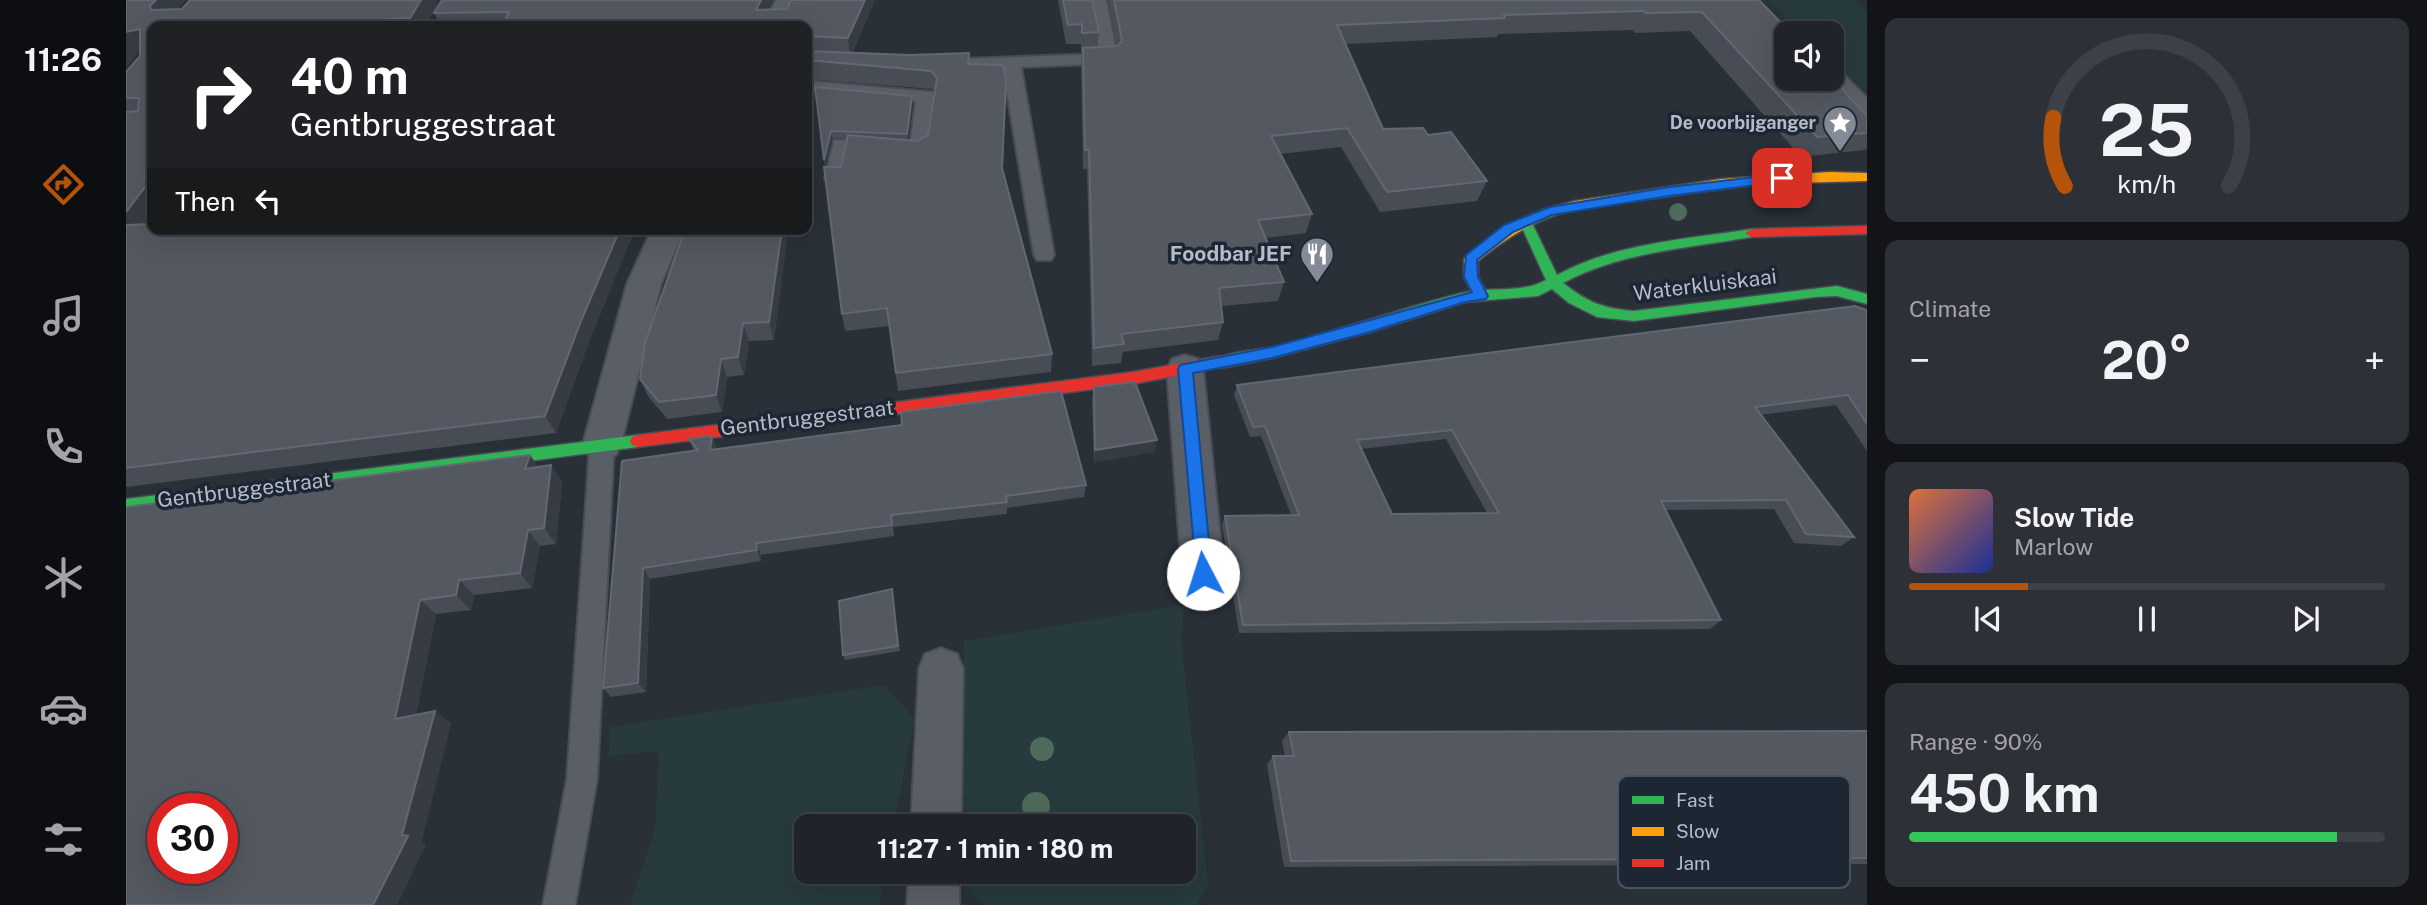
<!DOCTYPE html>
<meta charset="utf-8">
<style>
body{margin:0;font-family:"Public Sans",sans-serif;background:#2d3036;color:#f1f3f6;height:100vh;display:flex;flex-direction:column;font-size:26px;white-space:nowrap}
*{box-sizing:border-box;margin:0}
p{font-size:23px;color:#a2a4a8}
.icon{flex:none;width:38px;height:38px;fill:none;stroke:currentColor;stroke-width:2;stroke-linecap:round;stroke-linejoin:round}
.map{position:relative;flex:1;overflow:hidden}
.drawer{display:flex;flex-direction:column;gap:18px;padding:18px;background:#121417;width:560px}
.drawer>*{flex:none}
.top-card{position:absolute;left:21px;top:21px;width:665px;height:214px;border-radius:14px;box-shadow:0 7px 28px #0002,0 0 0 2px #3d4147;background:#202124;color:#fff;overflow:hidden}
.buttons{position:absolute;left:1648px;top:21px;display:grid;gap:14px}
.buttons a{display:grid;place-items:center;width:70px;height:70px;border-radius:14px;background:#20242a;box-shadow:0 7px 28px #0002,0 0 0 2px #3d4147;font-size:35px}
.speed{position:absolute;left:21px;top:793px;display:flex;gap:14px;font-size:35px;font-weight:700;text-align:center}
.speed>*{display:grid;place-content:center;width:91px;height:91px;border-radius:50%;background:#20242a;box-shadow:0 7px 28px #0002,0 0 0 2px #3d4147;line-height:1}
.speed .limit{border:10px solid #d22;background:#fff;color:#111}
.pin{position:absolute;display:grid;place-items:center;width:60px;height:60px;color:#fff;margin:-30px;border-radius:14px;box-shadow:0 4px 10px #0006}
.me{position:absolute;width:77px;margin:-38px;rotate:355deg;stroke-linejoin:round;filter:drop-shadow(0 0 5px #0008)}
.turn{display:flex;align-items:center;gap:24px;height:147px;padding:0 28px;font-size:32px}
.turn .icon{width:91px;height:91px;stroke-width:2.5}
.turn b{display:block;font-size:49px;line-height:60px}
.then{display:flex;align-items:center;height:66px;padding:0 28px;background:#0003;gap:14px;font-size:26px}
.big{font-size:52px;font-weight:700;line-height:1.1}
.drawer .tile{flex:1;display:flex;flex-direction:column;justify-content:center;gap:10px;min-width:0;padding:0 24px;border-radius:14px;background:#2d3036}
.drawer .dial{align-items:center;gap:0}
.dial svg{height:182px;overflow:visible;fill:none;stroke:#3d4147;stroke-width:7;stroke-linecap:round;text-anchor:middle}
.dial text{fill:#f1f3f6;stroke:none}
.song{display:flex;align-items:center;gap:21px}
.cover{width:84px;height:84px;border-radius:10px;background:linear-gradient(135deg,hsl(20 70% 55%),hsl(230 70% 35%))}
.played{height:7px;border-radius:4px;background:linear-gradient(90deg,#b45309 25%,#3d4147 25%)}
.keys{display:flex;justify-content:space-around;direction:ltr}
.heat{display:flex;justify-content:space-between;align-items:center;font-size:38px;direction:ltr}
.charge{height:10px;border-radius:5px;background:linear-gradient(90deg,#34c759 90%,#3d4147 0)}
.trip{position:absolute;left:668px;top:814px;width:402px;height:70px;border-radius:14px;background:#20242a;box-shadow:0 7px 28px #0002,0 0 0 2px #3d4147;font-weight:700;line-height:70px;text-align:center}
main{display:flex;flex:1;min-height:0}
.tab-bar{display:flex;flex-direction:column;width:126px;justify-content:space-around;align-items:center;background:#0d0e11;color:#a2a4a8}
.tab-bar .icon{width:49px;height:49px}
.tab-bar .on{color:#b45309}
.tab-bar b{font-size:32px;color:#f1f3f6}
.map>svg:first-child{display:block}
.green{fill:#273a3e}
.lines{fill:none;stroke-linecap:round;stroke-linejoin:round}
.lane-casing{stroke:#484c55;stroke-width:4}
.street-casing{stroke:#484c55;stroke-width:4}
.fast-casing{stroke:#484c55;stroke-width:3}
.slow-casing{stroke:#484c55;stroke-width:3}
.jam-casing{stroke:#484c55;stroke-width:3}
.lane{fill:#5a5e66;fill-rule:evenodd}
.street{fill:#5a5e66;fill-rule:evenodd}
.fast{fill:#30b455;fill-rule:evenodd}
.slow{fill:#ff9f0a;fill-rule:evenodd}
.jam{fill:#e5322d;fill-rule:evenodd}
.tree{fill:#4e6a5a}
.wall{fill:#474c55;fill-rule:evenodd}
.shaded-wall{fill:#373c44}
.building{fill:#535861;stroke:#626872;stroke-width:2;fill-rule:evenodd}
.route{fill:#1a73e8;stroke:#114b97;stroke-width:2}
.labels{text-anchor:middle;stroke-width:7;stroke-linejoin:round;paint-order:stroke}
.far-poi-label{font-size:18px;font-weight:bold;fill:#b4bcc9;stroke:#1d2633;text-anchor:end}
.poi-label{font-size:21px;font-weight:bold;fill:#b4bcc9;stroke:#1d2633;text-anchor:end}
.street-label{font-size:21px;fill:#b4bcc9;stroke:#1d2633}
.key{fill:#1d2633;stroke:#4a5360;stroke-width:2}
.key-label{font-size:19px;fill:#b4bcc9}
</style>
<main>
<nav class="tab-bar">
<b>11:26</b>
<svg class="icon on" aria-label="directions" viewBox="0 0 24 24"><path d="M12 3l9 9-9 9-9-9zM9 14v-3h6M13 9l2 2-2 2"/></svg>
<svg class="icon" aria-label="music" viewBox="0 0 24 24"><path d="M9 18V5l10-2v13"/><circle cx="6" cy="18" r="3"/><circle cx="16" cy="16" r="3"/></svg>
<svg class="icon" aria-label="phone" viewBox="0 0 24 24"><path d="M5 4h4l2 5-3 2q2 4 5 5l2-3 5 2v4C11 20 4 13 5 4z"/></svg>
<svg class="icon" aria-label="climate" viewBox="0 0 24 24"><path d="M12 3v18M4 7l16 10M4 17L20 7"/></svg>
<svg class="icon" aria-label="car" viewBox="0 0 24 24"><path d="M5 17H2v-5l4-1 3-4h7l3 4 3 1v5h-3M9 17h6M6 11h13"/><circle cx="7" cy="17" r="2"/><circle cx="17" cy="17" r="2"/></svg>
<svg class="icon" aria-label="filters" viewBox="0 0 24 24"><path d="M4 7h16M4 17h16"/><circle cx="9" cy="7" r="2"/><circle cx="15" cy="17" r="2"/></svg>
</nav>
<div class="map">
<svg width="1741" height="905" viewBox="0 0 1741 905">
<rect width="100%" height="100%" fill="#2a3038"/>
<!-- green -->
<path class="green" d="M1642 0H1730L1741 14V99L1706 64V33H1675Z
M1058 605 1055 641 1082 883 1071 905H857L836 882V872H1059V826H837L838 641Z
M759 685 788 719 768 826H681V872H759L753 905H504L529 830 533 751 483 756 484 727Z"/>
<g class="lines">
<!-- lane casing -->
<g class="lane-casing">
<path id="lane" d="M964 0H980L992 59 989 63 895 67 928 255 925 260H911L908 255 877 68 811 70 802 65 811 60 974 54Z
M681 81 806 92 809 96 802 151 793 157 723 151 716 183H702L699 179 708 140 784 144 790 101 681 91Z
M476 434 485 437 488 444 471 779 449 905H417L441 779 464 444 467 437Z"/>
</g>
<!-- street casing -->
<g class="street-casing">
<path id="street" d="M650 0H676L662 26H636Z
M1706 71 1716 73 1741 98V123L1731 120 1692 79H1706Z
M526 229H558L535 284 495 444 490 455 476 459 462 455 457 444 501 284Z
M1059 355 1072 359 1077 369 1098 574 1092 587 1077 593 1062 587 1056 574 1041 369 1046 359Z
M815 648 831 654 837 669 835 826H785L793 669 799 654Z
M783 872H833V905H781Z"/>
</g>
<!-- fast casing -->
<g class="fast-casing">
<path id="fast" d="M1399 217 1405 221 1431 275C1489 243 1562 239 1626 229L1633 233 1626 237C1563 248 1494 252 1437 283 1463 303 1476 308 1508 311L1711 286 1741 294V304L1711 296 1689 297 1508 321 1471 317 1443 303 1426 289 1412 296 1339 302 1244 332 1146 358 1095 368 1088 362C1095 352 1135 350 1149 347 1212 331 1273 309 1336 293 1363 286 1395 294 1420 280L1393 221Z
M512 435 518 437 520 441 518 445 512 447 0 513V499Z"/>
</g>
<!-- slow casing -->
<g class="slow-casing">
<path id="slow" d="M1704 172 1741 173V181L1631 184 1449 209C1412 218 1381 237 1352 261V277L1362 296 1360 299H1350L1338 277V259L1364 238 1389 222 1416 210 1449 201 1595 179Z"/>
</g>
<!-- jam casing -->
<g class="jam-casing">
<path id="jam" d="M1741 226V234L1626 237 1619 233 1626 229Z
M1095 356 1100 358 1102 362 1100 366 1007 384 512 447 506 445 504 441 506 437 512 435 1007 372Z"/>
</g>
<!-- lane -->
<use href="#lane" class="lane"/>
<!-- street -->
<use href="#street" class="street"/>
<!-- fast -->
<use href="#fast" class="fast"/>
<!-- slow -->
<use href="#slow" class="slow"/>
<!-- jam -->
<use href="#jam" class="jam"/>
</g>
<!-- trees -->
<g class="tree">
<circle cx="1552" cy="212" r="9"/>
<circle cx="916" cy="749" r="12"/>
<circle cx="910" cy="806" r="14"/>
</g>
<!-- wall -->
<path class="wall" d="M0 0 51 9 312 4 299 26H26V218L22 224 26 229H509L464 339 430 433 0 487V72L14 56V50L0 67Z
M316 0H647L643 9H661L665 0H749L726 53 843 64 879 99 877 170 926 354 925 372 772 391 763 326 719 331 716 314 689 87 786 96 787 103 782 140 791 141 802 135 808 92 806 89 681 79V26H315L308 13ZM706 138 722 139 715 167H699Z
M932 0H966L973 32 971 47 991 46 982 0H1633L1741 116V148L1738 150 1675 157 1564 31 1509 33 1507 30 1372 34 1371 37 1219 44 1257 129 1302 135 1361 181 1351 201 1254 212 1215 147 1154 154 1186 214 1180 233 1140 238 1158 282 1152 301 1095 306 1097 322 1092 340 997 352 995 363 966 366 961 169H957L955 67 956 52H955V44H940Z
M662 229 648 340 623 341 618 375 601 377 596 412 541 419 522 396 514 379Z
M1741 310V451L1710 405 1635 415 1728 537 1715 546 1668 543 1648 509 1539 510 1595 620 1584 629 1113 633 1096 525 1099 516 1165 515 1135 436 1124 437 1108 395 1111 385ZM1320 439 1361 513 1266 514 1235 449Z
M968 387 1031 440 1028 452 968 462 966 400Z
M586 436 591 449 960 485 958 497 881 508V514L767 527 768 536 635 555V561L524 579 520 692 485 697 477 688 496 461 568 451 563 439Z
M425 465 436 482 430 544 414 546 406 588 348 595 345 610 310 614 290 715 325 723 295 843 300 845 0 905 413 467Z
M767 595 774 651 719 660 717 655Z
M1741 731V864L1158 867 1141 765 1147 756H1159L1156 741 1163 732Z"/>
<!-- shaded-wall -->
<path class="shaded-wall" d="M30 0H60L38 24 25 10 24 6Z
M295 0H310L312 4 299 26H288L284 18Z
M635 0H647L635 26 630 10Z
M739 0H749L724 56 722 38Z
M260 19 264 26H255Z
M14 29 15 49 0 67V32Z
M786 96 787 103 782 141 781 134Z
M705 131 706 138 699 167 698 160Z
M26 168V218L7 244 0 236V212L19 177Z
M494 229H509L464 339 430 433 419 416 455 321Z
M656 229H662L648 340 643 322Z
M617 323 623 341 618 375 612 357Z
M595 359 601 377 596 412 590 395Z
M586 436 591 449 584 450Z
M1031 440 1028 452 968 462 969 450Z
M404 455 416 472 399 469Z
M425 465 436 482 430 544 418 528Z
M402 530 414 546 406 588 394 573Z
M630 543 635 555V561L631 550Z
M517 568 524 579 520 692 512 683Z
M333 580 348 595 345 610 330 595Z
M294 600 310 614 287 732 269 719Z
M309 711 325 723 295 843 300 845 271 905H247L276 835Z"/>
<!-- building -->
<path class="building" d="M0 0H30L24 6 25 10 56 9 64 0H295L284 18 260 19 255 26H26V168L19 177H26V178L0 212V112L12 111 13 98H0V72L14 56V29L0 32Z
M316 0H635L630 10 661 9 665 0H739L722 38 681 36V26H376L383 12 308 13Z
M937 0H966L973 32 956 33V24L942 25Z
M988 0H1633L1665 33H1661V79L1706 78 1741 116V133L1691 137 1576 12 1520 13 1518 11 1378 15 1379 18 1211 25 1257 129 1297 128 1302 135 1325 132 1361 181 1261 192 1221 128 1145 136 1186 214 1132 220 1158 282 1093 288 1097 322 995 334 998 344 968 348 963 150H959L957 48 991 46 996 41Z
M681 51 783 55 843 53 842 64 877 65 880 80 876 168 926 354 770 373 761 308 716 314 698 167H715L722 135 791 141 802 135 811 78 805 71 681 60Z
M689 87 786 96 781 134 705 131 698 160Z
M26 224V229H494L455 321 419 416 0 468V225Z
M559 229H656L643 322 617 323 612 357 595 359 590 395 533 402 514 379 519 343Z
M1729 306 1741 310V424L1722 395 1629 407 1728 537 1680 534 1660 500 1535 501 1595 620 1117 625 1099 516 1173 515 1139 426 1127 427 1111 385ZM1326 430 1373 513 1266 514 1231 440Z
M1009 382 1031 440 969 450 968 387Z
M935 391 960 485 880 496 881 502 765 515 766 525 630 543 631 550 517 568 512 683 477 688 496 461 572 450 563 439 586 436 584 450 776 425 775 412Z
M404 455 399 469 425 465 418 528 402 530 394 573 333 580 330 595 294 600 269 719 309 711 276 835 282 836 247 905H0V507ZM37 808H96V868H37Z
M766 589 772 646 717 655 713 601Z
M1741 731V858L1165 861 1147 756H1168L1163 732Z"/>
<!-- route -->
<path class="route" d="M1656 174 1662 178 1661 181 1543 196 1426 215 1387 232 1351 260 1352 277 1362 296 1360 299 1339 302 1244 332 1146 358 1067 373 1086 574 1083 580 1077 582 1071 580 1052 369 1054 365 1146 347 1346 292 1338 277 1340 255 1378 225 1424 207 1543 187Z"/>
<!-- icons -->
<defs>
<g id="sight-pin" transform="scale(1.75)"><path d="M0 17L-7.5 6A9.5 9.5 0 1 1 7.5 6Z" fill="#848b96" stroke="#1d2633"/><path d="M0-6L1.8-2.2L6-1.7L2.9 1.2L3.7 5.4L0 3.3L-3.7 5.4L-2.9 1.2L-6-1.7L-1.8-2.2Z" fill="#fff"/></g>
<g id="restaurant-pin" transform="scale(1.75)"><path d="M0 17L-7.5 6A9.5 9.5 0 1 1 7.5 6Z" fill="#848b96" stroke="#1d2633"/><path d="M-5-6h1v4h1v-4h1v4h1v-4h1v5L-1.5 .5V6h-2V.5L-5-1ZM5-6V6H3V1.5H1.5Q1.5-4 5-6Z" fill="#fff"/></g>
</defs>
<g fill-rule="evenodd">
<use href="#sight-pin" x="1714" y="123"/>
<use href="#restaurant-pin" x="1191" y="254"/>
</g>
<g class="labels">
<!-- far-poi labels -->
<g class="far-poi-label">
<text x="1690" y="129">De voorbijganger</text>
</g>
<!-- poi labels -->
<g class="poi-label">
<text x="1166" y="261">Foodbar JEF</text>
</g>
<!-- street labels -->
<g class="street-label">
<text transform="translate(1579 285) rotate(-7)" y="7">Waterkluiskaai</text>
<text transform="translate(681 418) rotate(-7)" y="7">Gentbruggestraat</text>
<text transform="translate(118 490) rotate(-7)" y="7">Gentbruggestraat</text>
</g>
</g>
<!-- legend -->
<rect x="1492" y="776" width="232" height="112" rx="10" class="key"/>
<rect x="1506" y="796" width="32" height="8" fill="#30b455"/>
<rect x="1506" y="827" width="32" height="9" fill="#ff9f0a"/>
<rect x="1506" y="859" width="32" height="8" fill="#e5322d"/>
<g class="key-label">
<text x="1550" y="807">Fast</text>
<text x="1550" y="838">Slow</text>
<text x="1550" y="870">Jam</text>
</g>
</svg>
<div class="buttons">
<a><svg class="icon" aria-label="sound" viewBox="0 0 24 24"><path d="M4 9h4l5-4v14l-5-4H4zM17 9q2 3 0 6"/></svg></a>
</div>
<div class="speed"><div class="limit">30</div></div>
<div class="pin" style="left:1656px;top:178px;background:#d93025"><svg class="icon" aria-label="arrive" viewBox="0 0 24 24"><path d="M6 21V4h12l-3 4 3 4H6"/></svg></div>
<svg class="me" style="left:1077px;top:574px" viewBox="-20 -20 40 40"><circle r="19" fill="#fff"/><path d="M0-13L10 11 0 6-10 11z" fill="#1a73e8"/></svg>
<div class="trip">11:27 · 1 min · 180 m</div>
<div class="top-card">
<div class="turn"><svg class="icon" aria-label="right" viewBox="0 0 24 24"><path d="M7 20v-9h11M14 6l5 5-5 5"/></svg><div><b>40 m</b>Gentbruggestraat</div></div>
<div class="then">Then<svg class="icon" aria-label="left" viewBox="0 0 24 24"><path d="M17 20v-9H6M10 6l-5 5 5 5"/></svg></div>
</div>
</div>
<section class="drawer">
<div class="tile dial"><svg viewBox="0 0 100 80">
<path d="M14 69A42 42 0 1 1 86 69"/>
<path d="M14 69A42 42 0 0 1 9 39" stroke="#b45309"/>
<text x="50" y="56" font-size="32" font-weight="700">25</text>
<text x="50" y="72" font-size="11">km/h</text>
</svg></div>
<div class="tile"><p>Climate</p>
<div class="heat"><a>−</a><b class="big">20°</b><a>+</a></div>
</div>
<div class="tile">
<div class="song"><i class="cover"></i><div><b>Slow Tide</b><p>Marlow</p></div></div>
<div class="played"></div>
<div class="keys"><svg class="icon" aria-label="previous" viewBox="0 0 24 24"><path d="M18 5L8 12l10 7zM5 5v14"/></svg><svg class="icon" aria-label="pause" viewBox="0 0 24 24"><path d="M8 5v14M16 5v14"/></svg><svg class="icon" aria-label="next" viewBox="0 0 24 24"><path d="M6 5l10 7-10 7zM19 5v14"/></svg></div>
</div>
<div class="tile"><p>Range · 90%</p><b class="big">450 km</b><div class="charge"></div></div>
</section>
</main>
